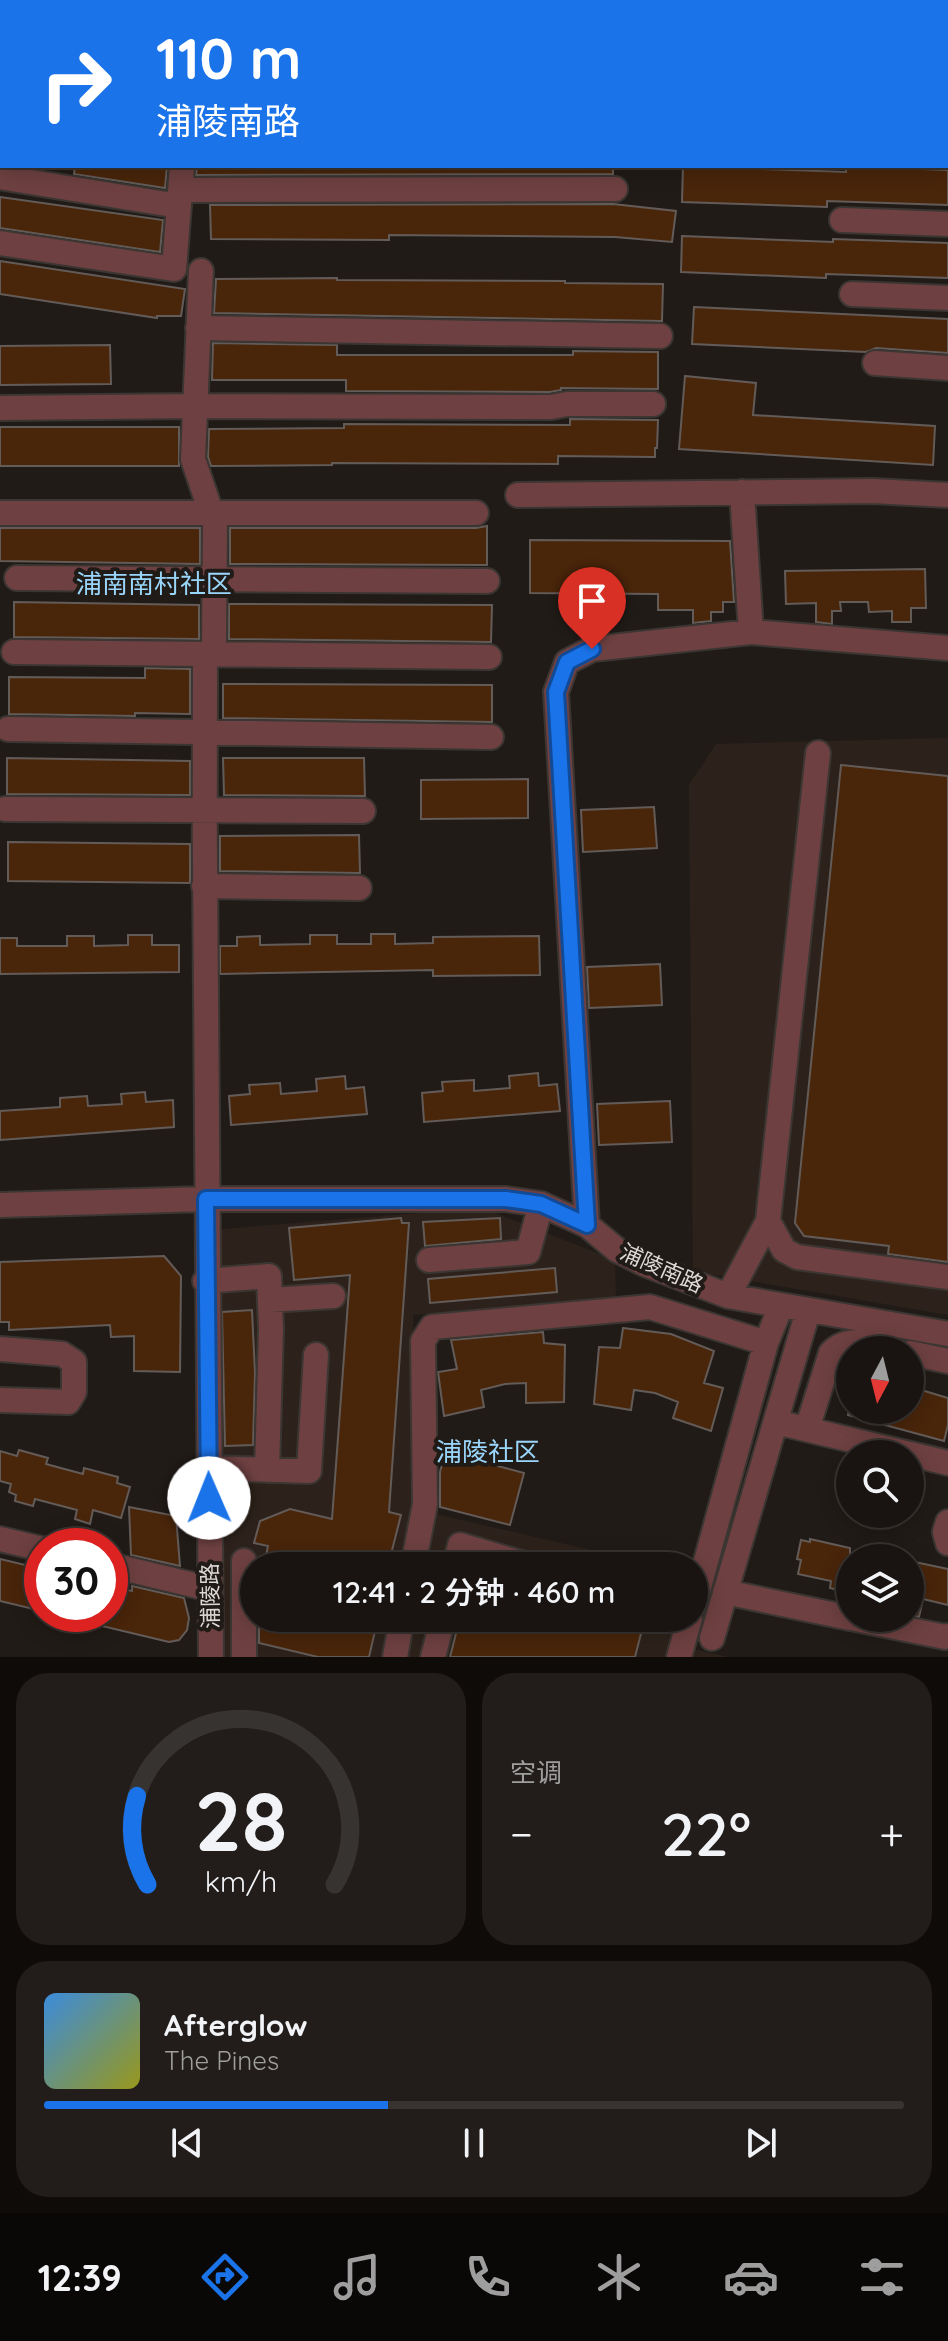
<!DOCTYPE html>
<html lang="zh">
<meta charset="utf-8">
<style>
body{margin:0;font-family:Quicksand,"Noto Sans SC",sans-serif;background:#221d1a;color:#f1f3f6;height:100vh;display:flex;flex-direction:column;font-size:30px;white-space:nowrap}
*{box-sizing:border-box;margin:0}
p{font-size:26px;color:#9f9e9f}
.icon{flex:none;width:44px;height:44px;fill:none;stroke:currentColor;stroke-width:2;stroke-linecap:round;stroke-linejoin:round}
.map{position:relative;height:1657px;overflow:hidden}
.panel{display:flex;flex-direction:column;gap:16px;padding:16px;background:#0e0b09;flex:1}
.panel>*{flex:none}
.guide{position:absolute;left:0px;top:0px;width:948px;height:168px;box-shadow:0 4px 20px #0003,0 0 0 2px #373331;background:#1a73e8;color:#fff;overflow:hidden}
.needle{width:52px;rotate:187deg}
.fabs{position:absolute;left:836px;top:1336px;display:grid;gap:16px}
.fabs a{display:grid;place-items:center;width:88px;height:88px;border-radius:50%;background:#191411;box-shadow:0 4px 20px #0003,0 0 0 2px #373331;font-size:40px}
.speed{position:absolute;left:24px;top:1528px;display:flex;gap:16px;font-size:40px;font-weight:700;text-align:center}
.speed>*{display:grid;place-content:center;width:104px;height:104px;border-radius:50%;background:#191411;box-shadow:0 4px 20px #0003,0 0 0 2px #373331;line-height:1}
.speed .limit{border:12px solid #d22;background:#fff;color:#111}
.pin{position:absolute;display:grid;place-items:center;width:68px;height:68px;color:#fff;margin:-82px -34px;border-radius:50% 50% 50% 0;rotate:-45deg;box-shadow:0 0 8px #0007}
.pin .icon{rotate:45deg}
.me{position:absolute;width:88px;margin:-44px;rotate:359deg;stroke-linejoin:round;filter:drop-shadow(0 0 6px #0008)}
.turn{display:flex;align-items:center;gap:28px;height:168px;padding:0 24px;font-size:36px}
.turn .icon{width:104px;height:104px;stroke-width:2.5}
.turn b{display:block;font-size:56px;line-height:68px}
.big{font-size:60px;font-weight:600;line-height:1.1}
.panel .widget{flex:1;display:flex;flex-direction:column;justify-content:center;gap:12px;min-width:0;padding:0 28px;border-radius:32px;background:#221d1a}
.panel .dial{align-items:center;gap:0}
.dial svg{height:208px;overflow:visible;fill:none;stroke:#373331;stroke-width:7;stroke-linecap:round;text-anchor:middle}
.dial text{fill:#f1f3f6;stroke:none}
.song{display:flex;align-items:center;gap:24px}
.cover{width:96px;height:96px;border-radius:12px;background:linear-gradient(135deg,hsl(210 70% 55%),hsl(60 70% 35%))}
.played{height:8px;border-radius:4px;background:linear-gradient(90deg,#1a73e8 40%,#373331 40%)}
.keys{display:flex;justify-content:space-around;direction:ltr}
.heat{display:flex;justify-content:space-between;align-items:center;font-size:44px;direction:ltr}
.panel .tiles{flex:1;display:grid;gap:16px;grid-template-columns:1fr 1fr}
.widget:last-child{grid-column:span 2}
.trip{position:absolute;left:240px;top:1552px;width:468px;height:80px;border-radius:40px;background:#191411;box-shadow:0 4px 20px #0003,0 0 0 2px #373331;font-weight:600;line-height:80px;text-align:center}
.menu{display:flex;height:128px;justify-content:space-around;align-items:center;background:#0a0807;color:#9f9e9f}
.menu .icon{width:56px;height:56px}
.menu .selected{color:#1a73e8}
.menu b{font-size:36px;color:#f1f3f6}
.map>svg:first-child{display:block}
.built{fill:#2d221b}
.building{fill:#49250a;stroke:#635b57;stroke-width:2}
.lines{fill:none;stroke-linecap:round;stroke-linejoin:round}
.minor-casing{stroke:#3b3632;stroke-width:28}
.minor{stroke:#6e4041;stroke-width:24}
.route-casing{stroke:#114b97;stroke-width:20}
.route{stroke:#1a73e8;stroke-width:14}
.labels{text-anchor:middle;stroke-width:8;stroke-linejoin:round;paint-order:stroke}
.street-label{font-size:22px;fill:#ded9d7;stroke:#211b17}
.quarter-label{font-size:26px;fill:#9ad6fb;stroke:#211b17}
</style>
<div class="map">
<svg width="948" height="1657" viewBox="0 0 948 1657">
<rect width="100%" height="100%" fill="#211b17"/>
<!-- built -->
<path class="built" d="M948 738V1315L693 1271 689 785 716 744Z
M482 1208 615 1260 616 1298 413 1315 418 1510 660 1566H254V1618H694L714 1578 693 1649 728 1657H223L212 1230Z"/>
<!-- building -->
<path class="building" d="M75 166H167L165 188 74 174Z
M197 166H613V174L196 175Z
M683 166 846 172V166L948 170V205L827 201V207L682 202Z
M0 197 163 220 160 252 0 228Z
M613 204 676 211 672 242 615 237 389 235V240L211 239 210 205Z
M682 236 833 242V239L948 243V278L826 274V278L681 272Z
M0 261 185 289 181 316H157V318L0 294Z
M337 278V280L565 281V283L663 284 662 321 214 313 216 279Z
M694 307 948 319V353L876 348 866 352 692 344Z
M213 343 337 345V355H573V351L658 352V389L561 388V390L550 392 346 391V380H212Z
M110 345 111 384 0 385V346Z
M685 376 756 383 753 415 935 426 933 465 679 449Z
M570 419 658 420 657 448H655V457L558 456V464L332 463V465L211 466 208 457 209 429 344 428V424L570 425Z
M0 427H179V466H0Z
M487 526V565L230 564V528H476Z
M0 528H200V564L0 561Z
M530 540 730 541 734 602H723V612H711V621L693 623V610H658V594L530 593Z
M925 569 926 608H911V622H892V611L869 612 868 602H840L841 611H832V624L816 622V603L786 604 785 571Z
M14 602 199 605V639L14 637Z
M229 604 492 605 491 642 229 639Z
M145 668 190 669V714L135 713V716L9 714V677L145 678Z
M223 684 492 685V722L223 718Z
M7 758 190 761V795L7 794Z
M223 758H364L365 796 224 795Z
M841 765 948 776V1262L888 1254 889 1246 804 1236 795 1223Z
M528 779V818L421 819V780Z
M654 807 657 848 583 852 581 810Z
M359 835 360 873 220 871V836Z
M8 842 190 844V883L8 881Z
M371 934H395V944L433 943V937L539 936 540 975 433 976V970L220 974V946H237V937L260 936V945L310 944V935H337V944H371Z
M128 935H152V945H179V972L0 974V938H17V946H67V936H94V946L128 945Z
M660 964 662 1005 589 1008 587 967Z
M538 1073 539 1086 557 1084 560 1111 424 1122 422 1093 443 1091 442 1082 474 1080V1091L510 1088 509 1076Z
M345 1076 346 1089 364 1087 367 1114 231 1125 229 1096 250 1094 249 1085 280 1083 281 1094 317 1091 316 1079Z
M145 1092 146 1102 173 1100 174 1127 0 1140V1111L60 1107V1098L87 1096 88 1106 122 1104 121 1094Z
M670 1101 672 1142 599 1145 597 1104Z
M401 1218 402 1223H409L389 1512 401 1515 388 1566H264L268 1546 254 1543 260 1521 290 1509 332 1519 350 1275 294 1280 289 1228Z
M500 1218 501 1239 425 1246 423 1222Z
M164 1256 181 1276 180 1372 134 1371V1336L111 1337 110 1325 9 1330V1322H0V1262Z
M555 1268 557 1292 430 1303 428 1279Z
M252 1310 255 1373 253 1445 225 1446 222 1312Z
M623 1328 671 1334 714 1351 704 1383 723 1388 711 1431 673 1418 678 1402 655 1393 634 1390 631 1410 594 1404 599 1347 620 1348Z
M543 1332 544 1343 565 1345 564 1402 526 1403V1383L505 1384 481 1390 484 1407 444 1416 438 1372 457 1369 451 1340Z
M918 1389 948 1398V1425L944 1441 848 1415 849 1410H910V1391L917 1393Z
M19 1450 48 1458 46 1464 83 1474 84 1468 118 1477 117 1483 130 1487 121 1518 93 1510 90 1524 75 1519 77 1510 35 1499 33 1506 15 1501 16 1495 9 1492 11 1484 0 1481V1451L17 1456Z
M445 1452 524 1473 510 1525 440 1507V1472Z
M129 1507 176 1516 180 1566 131 1555Z
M810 1539 850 1548V1593L830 1588 831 1581 798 1574 801 1560 797 1559 801 1540 810 1542Z
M0 1559 42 1569V1611L0 1601Z
M910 1561 948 1569V1605L923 1599 919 1617 910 1615Z
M110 1586 132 1591V1586L184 1598 189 1618 187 1630 179 1640 169 1642 77 1620 78 1614H110Z
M259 1618H378L369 1657H318L259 1643Z
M460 1618H645L635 1657H450Z"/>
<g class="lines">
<!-- minor casing -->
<g class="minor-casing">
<path id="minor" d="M667 2 668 0
M946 21H948
M0 106H2
M946 144H948
M0 177 179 206
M180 190 615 189
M842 220 948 224
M0 243 174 269 182 166
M201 271 193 459 215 524 214 644 205 664C204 995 206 1326 211 1657
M852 294 948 298
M198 328 660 336
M875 363 948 368
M0 408 195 406 551 407 567 404H653
M742 492 751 632
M518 495 873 491 948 495
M0 513H476
M17 578 487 581
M14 652 489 657
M8 729 491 737
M818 753 768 1221 784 1250 797 1257 948 1277
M5 809 363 811
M204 886 359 888
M0 1205 206 1199H506L541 1204 587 1225 617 1250 645 1264 728 1296 948 1334
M587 1225 556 692 567 662 592 649 751 632 948 648
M429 1260 528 1252 541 1204
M205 1281 269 1276 271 1329 267 1470
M728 1296 768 1221
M270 1300 333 1296
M0 1349 62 1354 74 1362V1392L68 1402 0 1400
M910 1353 948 1361
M776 1422 948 1463
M807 1429 831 1353C849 1334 872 1345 895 1350
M208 1468 309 1471 316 1355
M948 1522 945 1532 948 1543
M0 1539 42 1549
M244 1561V1657
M110 1565 210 1589
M413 1566 425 1504 423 1341 432 1327 650 1307 766 1343
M455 1566 460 1545 531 1566
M725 1592 850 1618
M694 1605 766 1343 781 1306
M851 1618 945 1637 948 1636
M712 1638 808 1311
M395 1657 402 1618
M433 1657 443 1618
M679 1657 690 1618"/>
</g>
<!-- minor -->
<use href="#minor" class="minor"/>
</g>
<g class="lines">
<!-- route casing -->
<g class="route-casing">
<path id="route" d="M209 1498 206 1199H506L541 1204 587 1225 556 692 567 662 592 649"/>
</g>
<!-- route -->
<use href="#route" class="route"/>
</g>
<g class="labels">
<!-- street labels -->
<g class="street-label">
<text transform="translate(662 1268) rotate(24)" y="8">浦陵南路</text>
<text transform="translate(210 1596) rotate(-91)" y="8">浦陵路</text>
</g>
<!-- quarter labels -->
<g class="quarter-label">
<text x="154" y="593">浦南南村社区</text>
<text x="488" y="1461">浦陵社区</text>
</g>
</g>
</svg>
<div class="fabs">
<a><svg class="needle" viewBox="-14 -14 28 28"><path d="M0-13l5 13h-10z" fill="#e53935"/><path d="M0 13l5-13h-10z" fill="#9f9e9f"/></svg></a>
<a><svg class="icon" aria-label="search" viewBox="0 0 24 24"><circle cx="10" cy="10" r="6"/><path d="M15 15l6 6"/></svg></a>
<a><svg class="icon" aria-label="layers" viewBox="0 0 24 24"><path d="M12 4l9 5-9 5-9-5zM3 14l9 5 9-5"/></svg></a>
</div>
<div class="speed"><div class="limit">30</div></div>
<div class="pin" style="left:592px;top:649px;background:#d93025"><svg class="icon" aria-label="arrive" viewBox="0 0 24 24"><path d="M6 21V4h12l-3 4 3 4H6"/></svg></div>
<svg class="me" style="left:209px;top:1498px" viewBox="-20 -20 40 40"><circle r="19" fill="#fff"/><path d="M0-13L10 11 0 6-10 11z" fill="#1a73e8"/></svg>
<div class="trip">12:41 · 2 分钟 · 460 m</div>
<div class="guide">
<div class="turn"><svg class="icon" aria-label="right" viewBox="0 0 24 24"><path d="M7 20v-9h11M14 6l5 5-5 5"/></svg><div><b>110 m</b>浦陵南路</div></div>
</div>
</div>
<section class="panel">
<div class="tiles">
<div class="widget dial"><svg viewBox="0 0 100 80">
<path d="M14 69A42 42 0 1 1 86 69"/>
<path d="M14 69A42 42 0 0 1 10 35" stroke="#1a73e8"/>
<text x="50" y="56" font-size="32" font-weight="700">28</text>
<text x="50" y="72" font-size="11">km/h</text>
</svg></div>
<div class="widget"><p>空调</p>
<div class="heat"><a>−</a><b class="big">22°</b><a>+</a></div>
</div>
<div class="widget">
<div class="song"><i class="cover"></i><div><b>Afterglow</b><p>The Pines</p></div></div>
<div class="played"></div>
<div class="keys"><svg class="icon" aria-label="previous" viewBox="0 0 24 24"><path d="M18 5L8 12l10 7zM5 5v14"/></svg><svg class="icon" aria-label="pause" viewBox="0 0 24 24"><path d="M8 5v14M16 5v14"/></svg><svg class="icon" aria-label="next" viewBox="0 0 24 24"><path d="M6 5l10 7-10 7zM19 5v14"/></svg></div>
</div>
</div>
</section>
<nav class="menu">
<b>12:39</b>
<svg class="icon selected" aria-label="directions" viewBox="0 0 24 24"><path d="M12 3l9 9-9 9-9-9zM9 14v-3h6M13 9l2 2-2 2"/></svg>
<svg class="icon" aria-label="music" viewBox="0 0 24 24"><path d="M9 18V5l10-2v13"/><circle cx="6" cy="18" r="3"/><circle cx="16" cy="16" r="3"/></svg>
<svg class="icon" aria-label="phone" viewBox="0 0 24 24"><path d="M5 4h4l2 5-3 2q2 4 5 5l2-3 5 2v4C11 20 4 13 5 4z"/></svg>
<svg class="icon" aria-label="climate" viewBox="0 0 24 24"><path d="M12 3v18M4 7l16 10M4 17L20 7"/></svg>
<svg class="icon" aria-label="car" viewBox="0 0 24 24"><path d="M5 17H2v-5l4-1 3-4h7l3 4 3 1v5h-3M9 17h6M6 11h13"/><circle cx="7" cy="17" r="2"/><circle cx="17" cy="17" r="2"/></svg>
<svg class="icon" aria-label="filters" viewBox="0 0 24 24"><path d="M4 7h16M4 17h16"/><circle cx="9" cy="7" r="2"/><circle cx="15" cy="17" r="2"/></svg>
</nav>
